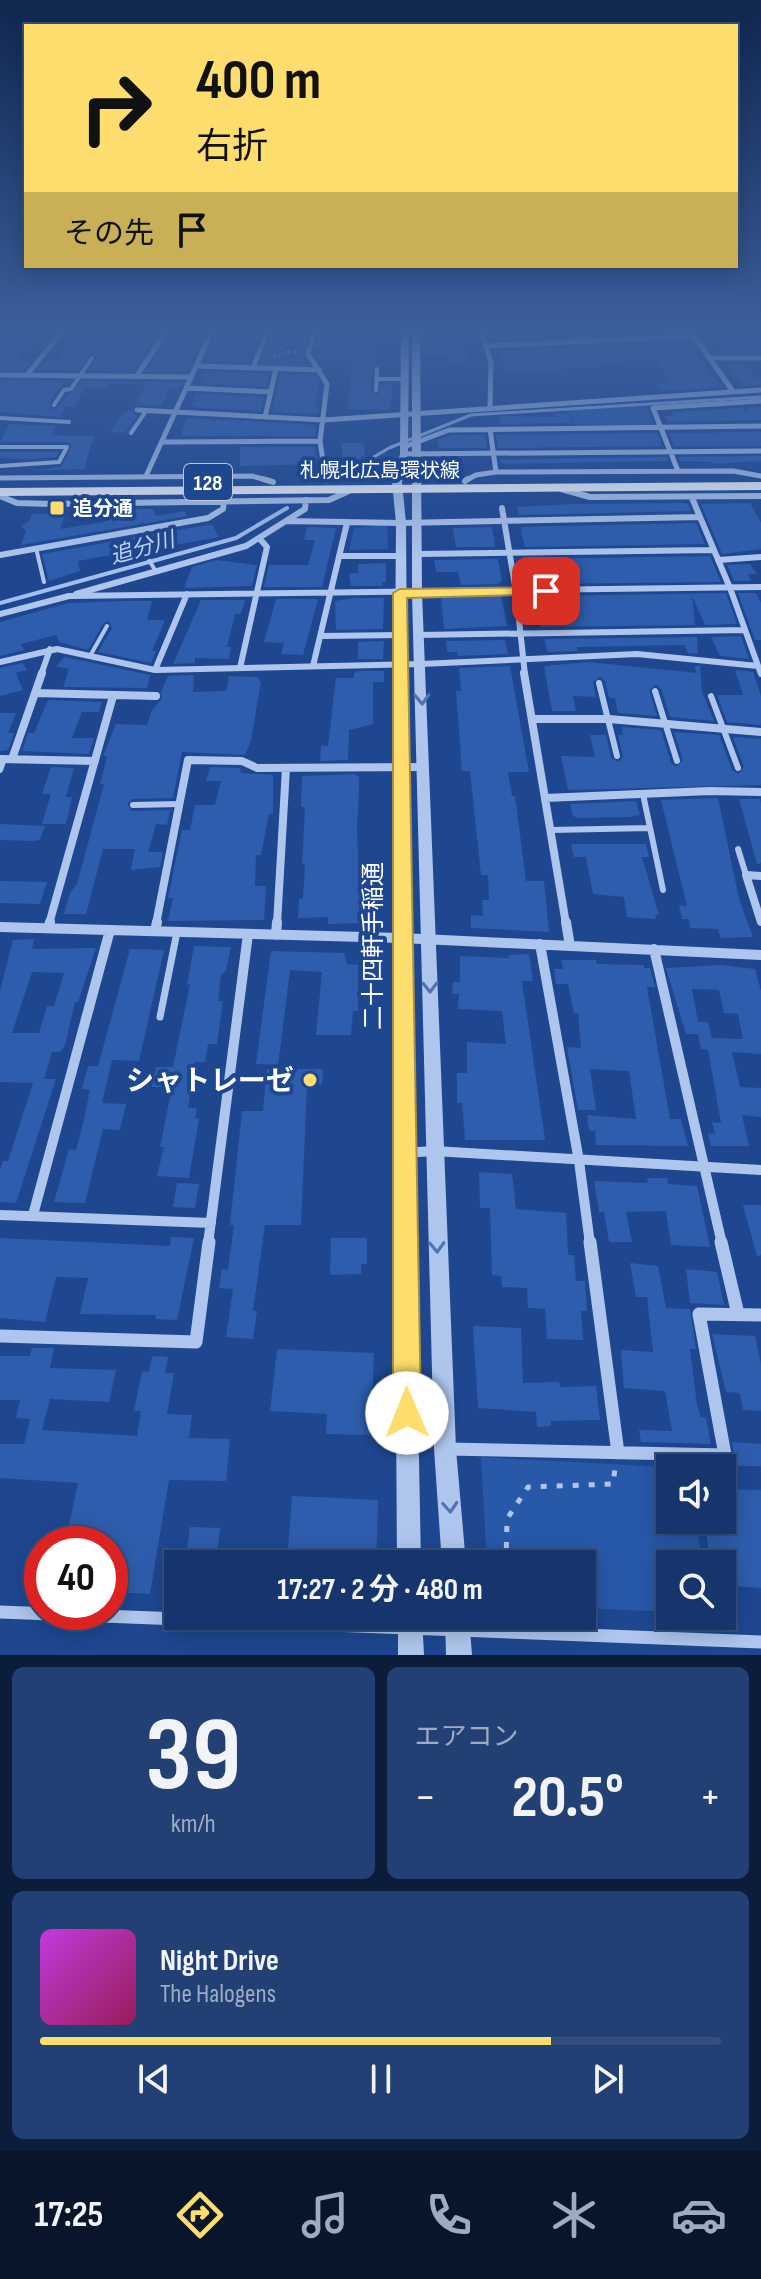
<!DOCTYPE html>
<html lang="ja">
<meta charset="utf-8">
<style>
body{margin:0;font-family:"Sofia Sans Condensed","Noto Sans JP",sans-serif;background:#234074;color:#f1f3f6;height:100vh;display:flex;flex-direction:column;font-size:30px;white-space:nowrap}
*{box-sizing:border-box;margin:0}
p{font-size:26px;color:#9eabc2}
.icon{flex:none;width:44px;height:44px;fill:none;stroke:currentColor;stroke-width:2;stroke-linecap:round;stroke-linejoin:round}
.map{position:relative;height:1655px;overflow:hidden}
.drawer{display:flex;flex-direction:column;gap:12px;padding:12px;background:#0c1d3b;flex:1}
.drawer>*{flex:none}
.hud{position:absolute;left:24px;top:24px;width:714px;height:244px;border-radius:0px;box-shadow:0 4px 20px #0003,0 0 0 2px #35507f;background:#fcdd6d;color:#111;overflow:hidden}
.buttons{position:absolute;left:656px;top:1454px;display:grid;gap:16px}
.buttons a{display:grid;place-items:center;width:80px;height:80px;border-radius:0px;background:#16356c;box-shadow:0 4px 20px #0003,0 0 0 2px #35507f;font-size:40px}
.speed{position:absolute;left:24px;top:1526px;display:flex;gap:16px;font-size:40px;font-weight:700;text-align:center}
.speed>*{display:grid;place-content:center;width:104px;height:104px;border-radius:50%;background:#16356c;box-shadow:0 4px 20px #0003,0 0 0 2px #35507f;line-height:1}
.speed .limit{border:12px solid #d22;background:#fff;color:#111}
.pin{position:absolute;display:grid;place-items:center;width:68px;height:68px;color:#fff;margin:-34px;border-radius:16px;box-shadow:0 4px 12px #0006}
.me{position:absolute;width:88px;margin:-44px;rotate:359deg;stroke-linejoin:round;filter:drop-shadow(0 0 6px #0008)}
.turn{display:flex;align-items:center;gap:28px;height:168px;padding:0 40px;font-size:36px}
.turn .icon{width:104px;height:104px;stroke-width:2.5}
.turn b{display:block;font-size:56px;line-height:68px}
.then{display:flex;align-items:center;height:76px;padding:0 40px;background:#0003;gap:16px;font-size:30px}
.big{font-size:60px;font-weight:700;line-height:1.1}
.drawer .card{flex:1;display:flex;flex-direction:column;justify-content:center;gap:12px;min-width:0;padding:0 28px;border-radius:12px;background:#234074}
.drawer .dial{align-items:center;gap:0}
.dial b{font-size:104px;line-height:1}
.song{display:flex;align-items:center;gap:24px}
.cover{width:96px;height:96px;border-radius:12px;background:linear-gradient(135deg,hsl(290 70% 55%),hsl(330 70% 35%))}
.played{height:8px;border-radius:4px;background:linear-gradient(90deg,#fcdd6d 75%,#35507f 75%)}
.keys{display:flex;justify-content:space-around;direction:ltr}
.heat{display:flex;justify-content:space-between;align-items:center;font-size:44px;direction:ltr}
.drawer .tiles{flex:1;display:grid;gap:12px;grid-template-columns:1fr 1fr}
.card:last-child{grid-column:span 2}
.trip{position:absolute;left:164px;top:1550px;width:432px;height:80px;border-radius:0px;background:#16356c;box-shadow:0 4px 20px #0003,0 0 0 2px #35507f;font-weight:700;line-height:80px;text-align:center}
.tabs{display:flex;height:128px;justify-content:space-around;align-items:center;background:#09152b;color:#9eabc2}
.tabs .icon{width:56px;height:56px}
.tabs .current{color:#fcdd6d}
.tabs b{font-size:36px;color:#f1f3f6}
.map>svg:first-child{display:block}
.green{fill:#2858a8}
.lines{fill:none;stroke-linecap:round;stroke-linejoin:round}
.stream-far1{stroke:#a1c0ef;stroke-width:3}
.stream{stroke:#a1c0ef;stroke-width:4}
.building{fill:#2e5dad;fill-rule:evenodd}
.path-far1{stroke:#aec6ed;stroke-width:2;stroke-dasharray:2 4;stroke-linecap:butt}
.path{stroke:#aec6ed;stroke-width:5;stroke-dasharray:6 10;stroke-linecap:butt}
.service-far2{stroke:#aec6ed;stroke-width:4}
.service-far1{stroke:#aec6ed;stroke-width:6}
.service{stroke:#aec6ed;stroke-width:7}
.minor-far4{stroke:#aec6ed;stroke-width:5}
.minor-far3{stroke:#aec6ed;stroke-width:6}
.minor-far2{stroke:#aec6ed;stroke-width:8}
.minor-far1{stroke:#aec6ed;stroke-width:10}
.minor{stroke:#aec6ed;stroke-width:13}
.tertiary{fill:#aec6ed;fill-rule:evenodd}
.primary{fill:#f4f7ff;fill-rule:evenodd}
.oneway{stroke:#5073b1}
.route{fill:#fcdd6d;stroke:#a49047;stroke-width:2}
.poi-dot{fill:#fcdd6d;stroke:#1e4790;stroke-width:3}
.labels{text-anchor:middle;stroke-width:8;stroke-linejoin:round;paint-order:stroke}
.far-street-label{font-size:20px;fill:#fff;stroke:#1e4790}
.far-poi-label{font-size:20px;font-weight:bold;fill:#fff;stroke:#1e4790;text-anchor:start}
.shield{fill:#1e4790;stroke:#bcc8de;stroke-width:2}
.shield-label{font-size:22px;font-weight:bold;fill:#fff}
.far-water-label{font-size:22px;font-style:italic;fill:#bad0f4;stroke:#1e4790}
.street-label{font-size:24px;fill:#fff;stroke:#1e4790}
.near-poi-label{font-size:28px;font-weight:bold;fill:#fff;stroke:#1e4790;text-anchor:end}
</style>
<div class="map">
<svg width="761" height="1655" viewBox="0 0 761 1655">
<rect width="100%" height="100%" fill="#1e4790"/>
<!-- green -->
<path class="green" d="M274 334 308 335 302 356 309 367 259 365Z
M646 404 653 423 650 425H575L566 409Z
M383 525 387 527 388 549 349 550 354 528Z
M481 1457 683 1468H670V1520H696L703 1564H670V1612L582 1608V1564H487Z"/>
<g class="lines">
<!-- stream-far1 -->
<path class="stream-far1" d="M355 468 389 448 471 415 761 397
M342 476 348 473"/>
<!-- stream -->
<path class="stream" d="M0 603 236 538 287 508"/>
</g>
<!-- building -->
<path class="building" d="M82 329H97L84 347 121 348 135 330 160 331 133 371 90 370 97 359 92 353 78 370H38L45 362 57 361Z
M443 329H460L467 363H449L447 354 427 355 424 335H444Z
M490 329H618L622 334 496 340Z
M173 330H196L200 331 198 336H202L188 371H147Z
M230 331 260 335 247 359H251L249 362 207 361 214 341H224Z
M0 335 33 336 16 360 31 361 24 370H0Z
M328 337H374L376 364 372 369 371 392 378 395 381 384H392L391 410 347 409 352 359H321L323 345H328Z
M726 340H761V352H722L718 346H730Z
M683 342 723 387 661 391 657 384 672 383 655 360 598 362 601 367 510 372 498 351Z
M729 364H746L757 379H761V385L744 386Z
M205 372 253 373 269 374 266 386 200 383Z
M280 374 315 375 319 381 315 407H319L318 414 272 412Z
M0 380 70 381 60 387 50 402V408L54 410 82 381 181 382 177 389 169 387 162 406 134 405 146 384 109 383 107 388H85L74 407H66L61 417 0 412Z
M196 394 264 397 261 411 191 407Z
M751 407H761V420L668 422 665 416H674L672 412 742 408 746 412Z
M132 410 137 416 125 433 110 432 124 412Z
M567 413 573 423 501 424 499 416 555 417 554 414Z
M187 418 265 422 316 425 315 436H181Z
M9 424 56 426 51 435 94 436 84 469 29 471 61 467 72 445 67 442H0Z
M761 432V446H674L669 433Z
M657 433 662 446 498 448 496 435Z
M450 435H485L487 448H439L437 440Z
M341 443H364L365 456H361V459L343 460Z
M240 447H315L317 464 240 466Z
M0 452H59L56 457 32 459 0 458Z
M761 456V461L713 464 711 462 680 461 678 457Z
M667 457 668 461 508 464 500 462V459Z
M750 503 761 523V549L722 554 701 504Z
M574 504 683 503 688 504 691 511 519 515 517 507Z
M137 509H153L155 516 185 511 187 516 21 545 26 531 21 526 30 520 32 514 66 513 60 529 104 522 102 515Z
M696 523 705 544 525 547 521 531 522 527Z
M206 525H212L219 537 152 549 143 547 139 550 78 561 80 571 49 581 42 554Z
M307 527 336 528 322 587H264L269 565H308L315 540H304Z
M492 527 495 547H456L453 528Z
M710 556 721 582 532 584 528 559Z
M498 559 502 580 498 584 461 585 458 572H436L434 560Z
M217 560 257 565 252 586 184 588 192 567Z
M386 563V582H382L383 586H351L349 574 358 573V564Z
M750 564 757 574H748L751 581H734L727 565Z
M726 593 737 624 705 625 692 596 695 625 541 627 535 600V596Z
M738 593H756L761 603V640H755Z
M501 596 507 626 444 629 441 598Z
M353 598H384L383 629 336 630 335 601Z
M276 599H318L303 655 281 654 284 643 264 642Z
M201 600H245L241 614H235L227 647H231L229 659 195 658V663L173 664Z
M123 601H152L147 620H165L152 651H156L151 663 98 652 112 628 108 621 103 624 88 650 59 642 56 635 21 644 24 650 0 656V622L68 603Z
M741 636 749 659 720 656 711 637Z
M697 637 698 654 688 653 684 645 577 647V651L548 652 544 639Z
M505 640 508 654 458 656 457 652H447L446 641Z
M384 641 383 659H358V642Z
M65 657 150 675 147 688 63 687 69 669 56 666Z
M589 662 697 673 694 666H700L702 692 714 721 670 717 661 689 656 685 649 690 657 716 618 713 615 699 609 697 605 681 600 677 593 682 596 697 573 696 576 711H552L544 666Z
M23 663 27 670 16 673 23 690 0 696V668Z
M510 666 529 772H508L512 796H515L526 881H544L549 932 471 928V915L483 916 482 900H489L488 875H481L470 771H462L456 691H461L459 668Z
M735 670 753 672 761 696V725L727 722 717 695H743Z
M359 671H384V682H373V724L349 730 348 760 320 761 321 746H328L336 678H354V673Z
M194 675 193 692 226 691 229 676 259 677V681H261L251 741 245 755 182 752 173 798 133 799 127 804 132 811 170 810 167 825 156 824 148 852H163L160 867 131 870 135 849H103L86 914H64L70 893 77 884 90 836 104 784H100L106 761 107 756H103L116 724 147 725 152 710 162 699 161 692 168 676Z
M48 700 102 702 99 712H82L72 738H94L89 754 22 751 28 733H34Z
M0 713H16L8 733H14L8 750 0 751Z
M622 727 661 730 671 763 676 767 683 760 674 732 719 735 732 770 738 774 744 767 733 737 761 739V785L568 790 561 756 595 757 590 735H606L611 758 619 762 623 757 618 735H623Z
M51 767 74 768 66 797H72L66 824H42L51 794H42Z
M210 767 240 768 241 773 273 775V814H269L261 855H256L255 886H266L264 920 168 921 173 898H168L182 830H190L195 805H215L221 781H206Z
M355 774 359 777V789L357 825 360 923 328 924V917L298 918 299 899 303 898 305 864H302L305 807H301L302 776Z
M718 798 739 899 753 937 721 938 718 929 690 928 689 919H682L679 905 687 906 661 800Z
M739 799H760L761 803V863L757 864Z
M636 801 640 815 630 817 578 818 573 816 570 804Z
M0 824 45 826 40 840 33 841 0 840Z
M571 844H646L649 857H642L659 915H655L656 919 627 917 624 897 593 894 586 857H574Z
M0 881 47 882 40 904 0 903Z
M34 939 32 949 96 948 78 1002H75L65 1045 60 1052H52L44 1079H56L16 1203 0 1202V1170L3 1161H8L33 1083 0 1082V991L13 940ZM32 972 64 973 54 1006H47L39 1033H12Z
M194 946 231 947 226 970 221 975 218 1001H223L217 1044H208L205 1062H195L188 1108H197L195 1118 199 1119 189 1178 157 1176 164 1147H160L172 1087H152L156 1067H173L190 984 187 985Z
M130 949 164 950 139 1061 112 1060 102 1103 126 1104 120 1130 103 1129 85 1203 54 1202 69 1149 76 1150 84 1119 90 1090 82 1089 88 1066H98Z
M271 951 344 953 347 964 358 965V1011H353L351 1035H316L322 972 290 970 278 1065 256 1064Z
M529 954 533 981H522L545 1140H465L462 1103H457V1073H467V1042L506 1044 502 1011 458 1009 459 994H452L453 982H460V956L509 958 508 955Z
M561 960H596L597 964 644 965V968H650L655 987H647L670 1119H681L688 1146 596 1145 595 1131H589L587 1115 636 1119 629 1071 590 1069 596 1110H578L567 1047 581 1048 578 1013H574L568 984H556L554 969H563Z
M720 965 755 969 761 991V1054L732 1052 740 1087 761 1088V1117L742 1115 749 1146H711L708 1133 715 1134 712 1122 721 1123 708 1050 701 1049 698 1034H686L666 968ZM692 989 719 990 724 1013 738 1014 743 1039 712 1038 708 1022H698Z
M267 1069H323L322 1084 307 1085 301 1225H265L253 1311H257L253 1339 226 1337 233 1289 219 1288 222 1269 228 1270 234 1225H230L242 1111H263Z
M479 1172 512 1174 516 1209 566 1213 568 1255H574L576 1281H585L587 1311H581L583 1340 547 1339 545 1309 528 1308 527 1288 502 1287 501 1276 492 1275 490 1208H480Z
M647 1178H667L668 1184 697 1186 710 1247 671 1245 666 1211 626 1212 632 1242H609L604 1212H599L594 1181 648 1183Z
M177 1183 199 1184 195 1208 173 1207Z
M743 1205H761V1255L757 1256Z
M171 1237 194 1238 177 1320 155 1319 156 1315 80 1314 88 1278 56 1277 45 1322 0 1318V1238L170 1246Z
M331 1238H367V1264H361V1274L330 1275Z
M630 1263 658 1266 666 1308 690 1309 696 1349H690L697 1405 701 1417 706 1418 711 1444 641 1442 639 1430 672 1431 665 1391 624 1388 621 1350 653 1352 647 1297H636Z
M686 1269 717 1272 724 1305 690 1303Z
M473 1326 521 1328 523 1383 559 1382 560 1387 596 1386 600 1420 551 1421V1426L537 1427 536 1412 478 1408Z
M712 1334 755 1336 761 1364V1411L743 1410 740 1393 726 1392Z
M32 1348H54L50 1368 116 1370 109 1402 50 1399 42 1430 137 1436 141 1411H134L142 1371 149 1372 152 1356 168 1357 165 1373H174L167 1414 192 1415 189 1438 230 1439 226 1481 169 1480 150 1594 110 1592V1544H65L78 1483 0 1478V1444H24L30 1419 16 1418 20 1400H0V1356H30Z
M277 1349 374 1353 371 1435 326 1434 327 1414 270 1411Z
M732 1442 761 1444V1466H731L734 1454Z
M722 1489 761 1490V1588L722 1585V1564H711L704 1520H722Z
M292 1496 378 1500 376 1564H287Z
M190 1527 220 1528 216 1564H185Z"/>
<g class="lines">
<!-- path-far1 -->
<path class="path-far1" d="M279 338 277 344 287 351
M288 351 295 352 286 353Z
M273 357 287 354"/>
<!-- path -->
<path class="path" d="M506 1564 507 1519 528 1487 613 1484 615 1468"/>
<!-- service-far2 -->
<path class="service-far2" d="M377 379H404
M376 390 377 369
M54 405 64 390 71 389 92 358
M0 418 69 422
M131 433 146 411
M0 447H67L59 462 0 466
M36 548 44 582
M144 552 155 570
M90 656 107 626"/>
<!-- service-far1 -->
<path class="service-far1" d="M599 683 617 756
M655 691 677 761
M711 696 738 768
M0 770 4 759
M643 794 663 890
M133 805 180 804
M550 830 650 828
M738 849 746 875"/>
<!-- service -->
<path class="service" d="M160 1017 177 932"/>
<!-- minor-far4 -->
<path class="minor-far4" d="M247 329H366
M315 329 308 354 327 384 320 441 326 481
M481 329 491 363 490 407
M689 329 732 390
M485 346 695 336
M709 358H761
M197 366 320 370
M253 368 268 330
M0 375 192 377
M27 375 64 329
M136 377 168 329
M187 388 271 392
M137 410 324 420 761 390
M265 417 276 369
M490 429 496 472
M162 442 320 441
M404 447 449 430 761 426
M404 454 761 451
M678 471 653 408 761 401
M146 476 213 329
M0 478 252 476 270 481
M465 481 476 475 496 472 733 471 761 476"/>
<!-- minor-far3 -->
<path class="minor-far3" d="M263 479 273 482
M465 481 468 479
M561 489 590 497 761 496
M0 496 17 503 52 504 329 500 349 491
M692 498 730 588 761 674
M502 508 516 592 525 675
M286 521 401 523 700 517
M418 554 714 550
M0 555 208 518 223 509 224 501
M339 556H401
M718 560 761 557
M76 594 246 546 305 509 306 500
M0 614 69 596 761 587
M419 635 744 630
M321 636 401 635
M0 662 57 649 155 670 421 664 637 654 758 666
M313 666 347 523
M240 668 267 547 259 538
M155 670 187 594
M41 675 50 649"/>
<!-- minor-far2 -->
<path class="minor-far2" d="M524 673 566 924
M35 693 156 696
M532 719H609L761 732
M0 759 95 761
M12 759 42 673
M545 798 710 791 761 792
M761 876 746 875 761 922
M49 924 113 696
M156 924 188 760 242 761 257 768 423 767
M277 924 286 768"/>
<!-- minor-far1 -->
<path class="minor-far1" d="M566 922 570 946
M0 927 401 938 761 955
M48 928 50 922
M155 931 157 922
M276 935 277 922
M540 944 579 1161 590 1244
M654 949 722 1244
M403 1153 434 1151 761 1170
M0 1215 211 1223
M33 1215 110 930
M208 1244 248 934"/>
<!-- minor -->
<path class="minor" d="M590 1242 618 1453
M721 1242 738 1314
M0 1336 196 1342 209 1242
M448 1449 725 1455 699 1314 761 1315
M0 1612 761 1642"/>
<!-- tertiary -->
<path class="tertiary" d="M401 329H409L408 454 402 482 406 523 409 938 421 1564H397L393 938 396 523 392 482 400 454Z
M412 329H420L422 593 456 1449 466 1564H442L434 1449 412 593Z
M398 1616H422L424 1655H398Z
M445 1616H469L472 1655H446Z"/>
<!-- primary -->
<path class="primary" d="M761 482V490L0 496V488Z"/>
</g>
<!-- one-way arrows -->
<defs><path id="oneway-chevron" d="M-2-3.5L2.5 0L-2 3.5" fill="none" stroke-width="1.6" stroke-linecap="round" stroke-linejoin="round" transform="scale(2)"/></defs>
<g class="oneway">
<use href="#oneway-chevron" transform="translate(422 699) rotate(88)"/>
<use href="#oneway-chevron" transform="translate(430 987) rotate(89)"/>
<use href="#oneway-chevron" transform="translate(437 1247) rotate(88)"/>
<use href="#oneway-chevron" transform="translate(450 1507) rotate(86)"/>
</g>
<!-- sky -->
<linearGradient id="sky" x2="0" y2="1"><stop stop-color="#10274f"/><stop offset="0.59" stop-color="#3b5e9c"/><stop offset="1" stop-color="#3b5e9c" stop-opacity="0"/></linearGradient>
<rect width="761" height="561" fill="url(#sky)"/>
<!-- route -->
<path class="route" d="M546 587 551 588V594L407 598 421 1413 417 1423 407 1427 397 1423 393 1413V593L400 589Z"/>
<!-- markers -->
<g class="poi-dot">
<rect x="49" y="500" width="16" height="16" rx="4"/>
<circle cx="310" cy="1080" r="8"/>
</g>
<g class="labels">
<!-- far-street labels -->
<g class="far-street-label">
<text x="380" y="477">札幌北広島環状線</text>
</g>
<!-- far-poi labels -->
<g class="far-poi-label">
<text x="73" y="515">追分通</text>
</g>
<!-- shield labels -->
<rect class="shield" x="184" y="464" width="48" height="36" rx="6"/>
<g class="shield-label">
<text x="208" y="490">128</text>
</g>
<!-- far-water labels -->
<g class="far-water-label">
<text transform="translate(142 547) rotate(-16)" y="8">追分川</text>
</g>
<!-- street labels -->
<g class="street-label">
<text transform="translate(373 946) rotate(-90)" y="8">二十四軒手稲通</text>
</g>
<!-- near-poi labels -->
<g class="near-poi-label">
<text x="294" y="1090">シャトレーゼ</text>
</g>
</g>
</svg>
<div class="buttons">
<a><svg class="icon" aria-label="sound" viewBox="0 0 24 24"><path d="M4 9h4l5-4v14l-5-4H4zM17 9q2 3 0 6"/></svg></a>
<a><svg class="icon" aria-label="search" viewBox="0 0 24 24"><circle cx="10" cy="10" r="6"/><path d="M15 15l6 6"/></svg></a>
</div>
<div class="speed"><div class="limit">40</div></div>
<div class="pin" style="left:546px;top:591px;background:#d93025"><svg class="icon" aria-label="arrive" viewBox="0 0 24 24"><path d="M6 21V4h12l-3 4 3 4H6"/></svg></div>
<svg class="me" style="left:407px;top:1413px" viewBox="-20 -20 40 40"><circle r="19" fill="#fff"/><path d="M0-13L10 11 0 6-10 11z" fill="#fcdd6d"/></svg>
<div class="trip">17:27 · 2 分 · 480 m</div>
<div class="hud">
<div class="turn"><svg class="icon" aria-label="right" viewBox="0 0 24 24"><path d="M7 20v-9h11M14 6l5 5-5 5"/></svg><div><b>400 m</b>右折</div></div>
<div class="then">その先<svg class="icon" aria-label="arrive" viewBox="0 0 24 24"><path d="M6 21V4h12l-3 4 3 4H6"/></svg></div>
</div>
</div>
<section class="drawer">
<div class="tiles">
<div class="card dial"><b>39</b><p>km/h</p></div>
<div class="card"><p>エアコン</p>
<div class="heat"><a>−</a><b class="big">20.5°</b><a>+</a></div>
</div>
<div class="card">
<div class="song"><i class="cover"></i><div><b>Night Drive</b><p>The Halogens</p></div></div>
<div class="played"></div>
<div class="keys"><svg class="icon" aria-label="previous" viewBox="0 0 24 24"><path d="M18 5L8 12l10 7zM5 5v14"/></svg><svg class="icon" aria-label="pause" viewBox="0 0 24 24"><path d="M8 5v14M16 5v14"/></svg><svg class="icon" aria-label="next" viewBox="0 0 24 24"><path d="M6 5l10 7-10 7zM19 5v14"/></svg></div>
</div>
</div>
</section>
<nav class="tabs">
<b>17:25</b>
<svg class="icon current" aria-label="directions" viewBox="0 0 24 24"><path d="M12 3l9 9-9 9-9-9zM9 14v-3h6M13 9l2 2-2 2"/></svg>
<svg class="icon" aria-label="music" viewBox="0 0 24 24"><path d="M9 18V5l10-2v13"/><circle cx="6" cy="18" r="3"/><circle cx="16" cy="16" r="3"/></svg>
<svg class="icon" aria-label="phone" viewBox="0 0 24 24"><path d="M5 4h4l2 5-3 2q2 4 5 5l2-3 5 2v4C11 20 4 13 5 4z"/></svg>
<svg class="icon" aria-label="climate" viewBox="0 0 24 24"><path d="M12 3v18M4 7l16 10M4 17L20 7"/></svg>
<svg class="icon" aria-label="car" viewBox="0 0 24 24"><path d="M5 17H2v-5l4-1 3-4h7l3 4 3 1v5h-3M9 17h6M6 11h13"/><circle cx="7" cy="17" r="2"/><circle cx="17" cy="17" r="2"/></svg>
</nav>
